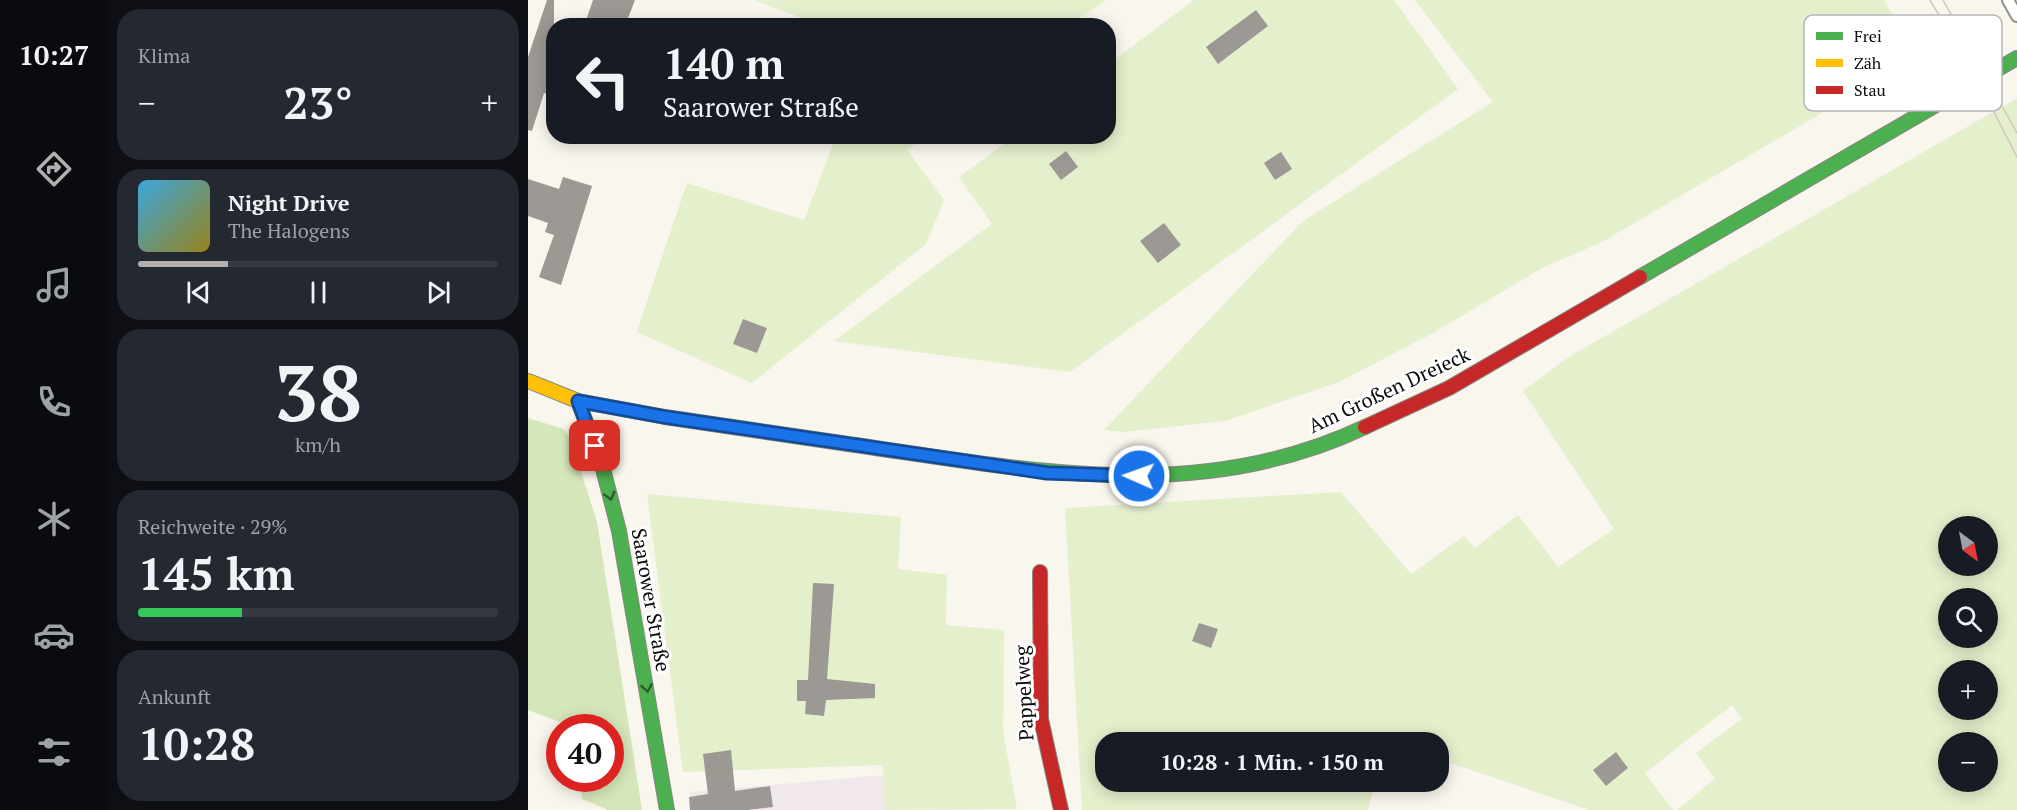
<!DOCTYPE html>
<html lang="de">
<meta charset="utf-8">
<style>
body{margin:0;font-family:"PT Serif",serif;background:#242831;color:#f1f3f6;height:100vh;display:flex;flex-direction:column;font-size:22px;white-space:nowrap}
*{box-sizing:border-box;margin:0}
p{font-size:20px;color:#9ea1a6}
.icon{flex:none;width:33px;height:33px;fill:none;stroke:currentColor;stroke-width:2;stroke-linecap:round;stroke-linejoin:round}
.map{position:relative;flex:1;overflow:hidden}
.details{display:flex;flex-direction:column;gap:9px;padding:9px;background:#0d0f14;width:420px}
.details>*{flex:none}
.hud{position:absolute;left:18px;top:18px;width:570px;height:126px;border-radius:24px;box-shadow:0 3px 15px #0003;background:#171b24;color:#f1f3f6;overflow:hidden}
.needle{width:39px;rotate:148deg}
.fabs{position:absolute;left:1410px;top:516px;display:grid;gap:12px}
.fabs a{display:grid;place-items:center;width:60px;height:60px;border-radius:50%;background:#171b24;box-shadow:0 3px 15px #0003;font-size:30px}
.speed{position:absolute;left:18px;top:714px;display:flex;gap:12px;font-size:30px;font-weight:700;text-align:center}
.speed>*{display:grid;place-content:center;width:78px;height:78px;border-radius:50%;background:#171b24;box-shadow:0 3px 15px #0003;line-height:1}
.speed .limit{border:9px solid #d22;background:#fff;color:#111}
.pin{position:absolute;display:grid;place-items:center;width:51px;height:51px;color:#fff;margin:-26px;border-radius:12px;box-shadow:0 3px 9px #0006}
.me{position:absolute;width:66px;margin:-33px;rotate:272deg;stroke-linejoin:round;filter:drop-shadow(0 0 4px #0008)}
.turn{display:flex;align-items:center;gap:21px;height:126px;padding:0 18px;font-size:27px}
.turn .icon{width:78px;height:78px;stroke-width:2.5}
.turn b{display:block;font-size:42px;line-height:51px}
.big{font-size:45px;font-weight:600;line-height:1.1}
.details .tile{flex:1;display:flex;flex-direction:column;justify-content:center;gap:9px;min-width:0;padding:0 21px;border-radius:24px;background:#242831}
.details .dial{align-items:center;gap:0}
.dial b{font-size:78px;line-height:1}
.song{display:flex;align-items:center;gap:18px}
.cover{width:72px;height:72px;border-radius:9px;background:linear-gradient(135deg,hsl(200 70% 55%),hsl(50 70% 35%))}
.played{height:6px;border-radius:3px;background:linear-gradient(90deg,#afb0af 25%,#363941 25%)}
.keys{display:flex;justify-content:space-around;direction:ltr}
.heat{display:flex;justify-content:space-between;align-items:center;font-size:33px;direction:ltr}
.charge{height:9px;border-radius:4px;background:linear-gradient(90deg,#34c759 29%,#363941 0)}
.trip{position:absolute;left:567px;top:732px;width:354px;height:60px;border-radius:24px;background:#171b24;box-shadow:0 3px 15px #0003;font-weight:600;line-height:60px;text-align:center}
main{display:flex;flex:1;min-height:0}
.tab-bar{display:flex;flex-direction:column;width:108px;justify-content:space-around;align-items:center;background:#090b0e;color:#9ea1a6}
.tab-bar .icon{width:42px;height:42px}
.tab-bar .on{color:#afb0af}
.tab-bar b{font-size:27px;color:#f1f3f6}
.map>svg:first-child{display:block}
.industrial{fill:#f0e8eb}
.green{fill:#e4efcc;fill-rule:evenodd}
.forest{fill:#d5e7ba}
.building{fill:#9c9893}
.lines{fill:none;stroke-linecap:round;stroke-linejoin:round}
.lane-casing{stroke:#92908c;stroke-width:14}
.fast-casing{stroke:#888783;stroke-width:16}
.slow-casing{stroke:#888783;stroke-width:16}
.jam-casing{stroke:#888783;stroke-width:16}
.lane{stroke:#fefefc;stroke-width:10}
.fast{stroke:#4caf50;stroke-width:14}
.slow{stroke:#ffc107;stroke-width:14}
.jam{stroke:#c62828;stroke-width:14}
.tram{stroke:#d6c3c4;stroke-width:1.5}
.oneway{stroke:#2b5c2d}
.route-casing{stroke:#114b97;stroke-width:15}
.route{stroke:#1a73e8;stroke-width:10}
.labels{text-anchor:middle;stroke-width:6;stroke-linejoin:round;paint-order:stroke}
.street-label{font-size:20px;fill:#0a0a0a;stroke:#fff}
.key{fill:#fff;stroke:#b6b6b6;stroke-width:1.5}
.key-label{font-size:16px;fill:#0a0a0a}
</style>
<main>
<nav class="tab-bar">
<b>10:27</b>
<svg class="icon on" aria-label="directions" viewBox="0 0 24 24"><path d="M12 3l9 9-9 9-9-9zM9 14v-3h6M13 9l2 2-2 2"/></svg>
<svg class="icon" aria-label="music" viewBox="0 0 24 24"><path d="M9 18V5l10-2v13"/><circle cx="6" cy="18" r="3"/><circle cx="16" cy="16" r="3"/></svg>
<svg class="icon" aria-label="phone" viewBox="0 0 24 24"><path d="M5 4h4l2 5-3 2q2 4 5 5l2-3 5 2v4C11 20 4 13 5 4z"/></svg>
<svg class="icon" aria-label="climate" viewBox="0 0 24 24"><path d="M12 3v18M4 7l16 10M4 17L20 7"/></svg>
<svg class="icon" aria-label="car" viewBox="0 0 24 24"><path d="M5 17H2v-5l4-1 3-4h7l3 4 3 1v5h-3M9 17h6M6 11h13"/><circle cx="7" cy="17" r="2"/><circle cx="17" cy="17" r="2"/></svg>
<svg class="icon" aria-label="filters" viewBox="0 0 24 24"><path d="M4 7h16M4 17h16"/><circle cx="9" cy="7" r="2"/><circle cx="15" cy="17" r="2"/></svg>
</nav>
<section class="details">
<div class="tile"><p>Klima</p>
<div class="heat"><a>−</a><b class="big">23°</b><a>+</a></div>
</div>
<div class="tile">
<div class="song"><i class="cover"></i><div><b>Night Drive</b><p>The Halogens</p></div></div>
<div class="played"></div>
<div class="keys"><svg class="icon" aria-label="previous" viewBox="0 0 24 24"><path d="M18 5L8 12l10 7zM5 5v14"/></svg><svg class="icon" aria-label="pause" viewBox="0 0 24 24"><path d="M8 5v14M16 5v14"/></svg><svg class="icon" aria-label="next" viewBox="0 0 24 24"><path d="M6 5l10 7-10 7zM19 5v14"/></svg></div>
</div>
<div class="tile dial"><b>38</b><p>km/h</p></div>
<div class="tile"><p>Reichweite · 29%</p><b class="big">145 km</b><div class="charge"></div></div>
<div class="tile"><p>Ankunft</p><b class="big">10:28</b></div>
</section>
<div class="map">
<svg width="1489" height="810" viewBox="0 0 1489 810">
<rect width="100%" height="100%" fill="#f9f6ed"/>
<!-- industrial -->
<path class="industrial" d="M356 775 357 810H164L162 792Z"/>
<!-- green -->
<path class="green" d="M226 0H578L541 25 295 26Z
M666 0H866L930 89 542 372 306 341 464 224 431 177 485 137 580 136 581 64Z
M887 0H1356L1389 57 1074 242 1014 268 905 333 811 382 697 421 595 432 576 430 775 221 965 102Z
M1489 98V810H1149L1187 779 1168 753 1214 719 1204 705 1117 773 1145 810H1061L911 759 910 742H578V782H847L840 810H554L537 508 813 492 883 574 936 536 947 548 990 515 1030 567 1086 529 995 391 1041 357ZM1420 526H1460V566H1420ZM1420 598H1460V638H1420ZM1420 670H1460V710H1420ZM1420 742H1460V782H1420Z
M308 137H395L379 150 416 200 398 244 224 383 109 332 159 183 276 220Z
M119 494 373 517 370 569 419 575 418 625 476 630 475 731 489 809 357 810 355 765 155 772Z"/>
<!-- forest -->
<path class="forest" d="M0 418 36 429 43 440 69 522 114 810H80L54 799 52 779 82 778V728L45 727 0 710Z"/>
<!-- building -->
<path class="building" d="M19 0H26V83L22 95 16 93 4 131 0 130V57Z
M65 0H107L97 26H56Z
M728 10 740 26 690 64 678 47Z
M538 151 550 167 533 180 521 164Z
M753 152 764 169 747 180 736 163Z
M35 177 64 186 33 285 11 277 26 235 17 232 20 223 0 216V179L31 189Z
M636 223 653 245 630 263 612 241Z
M215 319 239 328 229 353 205 344Z
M285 583 306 584 299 679 347 684V698L298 700 296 716 277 714 278 701H269V680H280Z
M671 623 690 629 683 648 664 641Z
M203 750 207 791 242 786 245 807 219 810H162L161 797 180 794 175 754Z
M1088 752 1100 768 1078 786 1065 770Z"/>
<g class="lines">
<!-- lane casing -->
<g class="lane-casing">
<path id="lane" d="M1480 0 1489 16"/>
</g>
<!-- fast casing -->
<g class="fast-casing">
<path id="fast" d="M1112 277 1489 58
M50 401 74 465 91 531 139 810
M327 445C501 470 670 506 837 427"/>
</g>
<!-- slow casing -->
<g class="slow-casing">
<path id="slow" d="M0 381 50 401 137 417 327 445"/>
</g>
<!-- jam casing -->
<g class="jam-casing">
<path id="jam" d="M837 427 921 388 1112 277
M512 572 513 719 533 810"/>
</g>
<!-- lane -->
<use href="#lane" class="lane"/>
<!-- fast -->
<use href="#fast" class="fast"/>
<!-- slow -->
<use href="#slow" class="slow"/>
<!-- jam -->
<use href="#jam" class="jam"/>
<!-- tram -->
<path class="tram" d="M1402 0 1450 81 1489 157
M1415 0 1489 133"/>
</g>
<!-- one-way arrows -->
<defs><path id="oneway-chevron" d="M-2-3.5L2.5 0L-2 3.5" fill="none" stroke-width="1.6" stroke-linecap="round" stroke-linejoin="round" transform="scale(1.5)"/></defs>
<g class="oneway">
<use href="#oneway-chevron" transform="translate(82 496) rotate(75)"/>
<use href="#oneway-chevron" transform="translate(119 688) rotate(80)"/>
</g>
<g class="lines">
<!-- route casing -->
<g class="route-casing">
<path id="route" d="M67 446 50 401 137 417 519 473 611 476"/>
</g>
<!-- route -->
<use href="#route" class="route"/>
</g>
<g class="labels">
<!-- street labels -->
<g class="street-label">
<text transform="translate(861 390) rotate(-25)" y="7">Am Großen Dreieck</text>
<text transform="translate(123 600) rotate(80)" y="7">Saarower Straße</text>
<text transform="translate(496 693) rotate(-93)" y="7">Pappelweg</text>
</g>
</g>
<!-- legend -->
<rect x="1276" y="15" width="198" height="96" rx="9" class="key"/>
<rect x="1288" y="32" width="27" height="8" fill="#4caf50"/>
<rect x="1288" y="59" width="27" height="8" fill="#ffc107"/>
<rect x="1288" y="86" width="27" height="8" fill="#c62828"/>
<g class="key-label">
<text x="1326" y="42">Frei</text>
<text x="1326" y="69">Zäh</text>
<text x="1326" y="96">Stau</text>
</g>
</svg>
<div class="fabs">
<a><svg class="needle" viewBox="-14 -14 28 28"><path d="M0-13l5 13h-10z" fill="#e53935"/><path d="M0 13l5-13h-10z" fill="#9ea1a6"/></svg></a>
<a><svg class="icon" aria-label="search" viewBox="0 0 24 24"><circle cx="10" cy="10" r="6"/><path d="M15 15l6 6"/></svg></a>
<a>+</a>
<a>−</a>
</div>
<div class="speed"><div class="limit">40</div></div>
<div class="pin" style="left:67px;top:446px;background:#d93025"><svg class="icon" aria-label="arrive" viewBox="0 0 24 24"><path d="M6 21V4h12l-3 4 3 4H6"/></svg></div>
<svg class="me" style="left:611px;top:476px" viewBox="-20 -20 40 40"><circle r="17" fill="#1a73e8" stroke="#fff" stroke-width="3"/><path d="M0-11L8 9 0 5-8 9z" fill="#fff"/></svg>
<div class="trip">10:28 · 1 Min. · 150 m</div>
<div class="hud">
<div class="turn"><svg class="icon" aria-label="left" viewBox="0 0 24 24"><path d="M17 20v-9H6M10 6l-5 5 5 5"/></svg><div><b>140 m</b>Saarower Straße</div></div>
</div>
</div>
</main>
